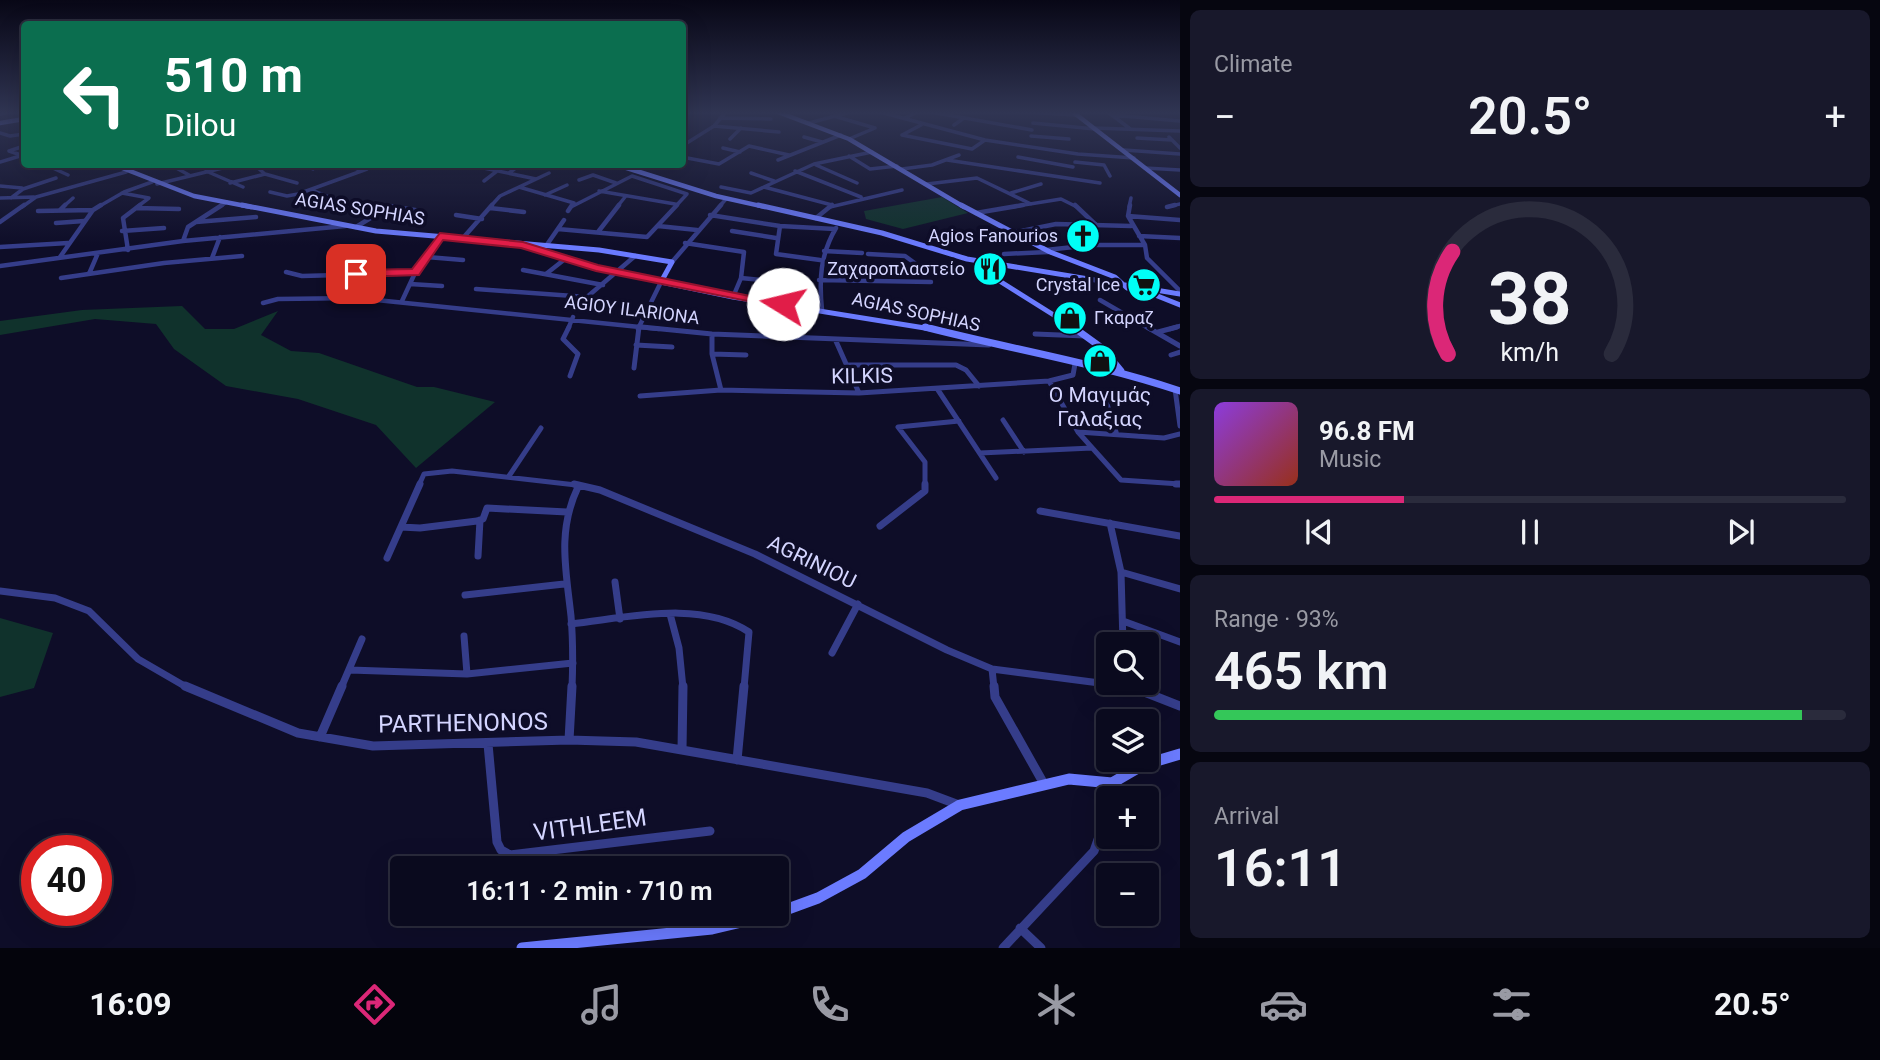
<!DOCTYPE html>
<meta charset="utf-8">
<style>
body{margin:0;font-family:Roboto,sans-serif;background:#18182b;color:#f1f3f6;height:100vh;display:flex;flex-direction:column;font-size:26px;white-space:nowrap}
*{box-sizing:border-box;margin:0}
p{font-size:23px;color:#999aa4}
.icon{flex:none;width:38px;height:38px;fill:none;stroke:currentColor;stroke-width:2;stroke-linecap:round;stroke-linejoin:round}
.map{position:relative;flex:1;overflow:hidden}
.side{display:flex;flex-direction:column;gap:10px;padding:10px;background:#060610;width:700px}
.side>*{flex:none}
.guide{position:absolute;left:21px;top:21px;width:665px;height:147px;border-radius:7px;box-shadow:0 7px 28px #0002,0 0 0 2px #2a2b3c;background:#0b6e4f;color:#fff;overflow:hidden}
.controls{position:absolute;left:1096px;top:632px;display:grid;gap:14px}
.controls a{display:grid;place-items:center;width:63px;height:63px;border-radius:7px;background:#0a0a1e;box-shadow:0 7px 28px #0002,0 0 0 2px #2a2b3c;font-size:35px}
.speed{position:absolute;left:21px;top:835px;display:flex;gap:14px;font-size:35px;font-weight:700;text-align:center}
.speed>*{display:grid;place-content:center;width:91px;height:91px;border-radius:50%;background:#0a0a1e;box-shadow:0 7px 28px #0002,0 0 0 2px #2a2b3c;line-height:1}
.speed .limit{border:10px solid #d22;background:#fff;color:#111}
.pin{position:absolute;display:grid;place-items:center;width:60px;height:60px;color:#fff;margin:-30px;border-radius:14px;box-shadow:0 4px 10px #0006}
.me{position:absolute;width:77px;margin:-38px;rotate:279deg;stroke-linejoin:round;filter:drop-shadow(0 0 5px #0008)}
.turn{display:flex;align-items:center;gap:24px;height:147px;padding:0 28px;font-size:32px}
.turn .icon{width:91px;height:91px;stroke-width:2.5}
.turn b{display:block;font-size:49px;line-height:60px}
.big{font-size:52px;font-weight:600;line-height:1.1}
.side .tile{flex:1;display:flex;flex-direction:column;justify-content:center;gap:10px;min-width:0;padding:0 24px;border-radius:10px;background:#18182b}
.side .dial{align-items:center;gap:0}
.dial svg{height:182px;overflow:visible;fill:none;stroke:#2a2b3c;stroke-width:7;stroke-linecap:round;text-anchor:middle}
.dial text{fill:#f1f3f6;stroke:none}
.song{display:flex;align-items:center;gap:21px}
.cover{width:84px;height:84px;border-radius:10px;background:linear-gradient(135deg,hsl(270 70% 55%),hsl(10 70% 35%))}
.played{height:7px;border-radius:4px;background:linear-gradient(90deg,#db2777 30%,#2a2b3c 30%)}
.keys{display:flex;justify-content:space-around;direction:ltr}
.heat{display:flex;justify-content:space-between;align-items:center;font-size:38px;direction:ltr}
.charge{height:10px;border-radius:5px;background:linear-gradient(90deg,#34c759 93%,#2a2b3c 0)}
.trip{position:absolute;left:390px;top:856px;width:399px;height:70px;border-radius:7px;background:#0a0a1e;box-shadow:0 7px 28px #0002,0 0 0 2px #2a2b3c;font-weight:600;line-height:70px;text-align:center}
.dock{display:flex;height:112px;justify-content:space-around;align-items:center;background:#04040c;color:#999aa4}
.dock .icon{width:49px;height:49px}
.dock .current{color:#db2777}
.dock b{font-size:32px;color:#f1f3f6}
main{display:flex;flex:1;min-height:0}
.map>svg:first-child{display:block}
.green{fill:#10322c}
.lines{fill:none;stroke-linecap:round;stroke-linejoin:round}
.street-far4{stroke:#353d8a;stroke-width:3.5}
.street-far3{stroke:#353d8a;stroke-width:4.5}
.street-far2{stroke:#353d8a;stroke-width:5}
.street-far1{stroke:#353d8a;stroke-width:7}
.street{stroke:#353d8a;stroke-width:9}
.secondary-far3{stroke:#6b7bff;stroke-width:4.5}
.secondary-far2{stroke:#6b7bff;stroke-width:5}
.secondary-far1{stroke:#6b7bff;stroke-width:7}
.secondary{stroke:#6b7bff;stroke-width:11}
.route{fill:#e11d48;stroke:#92132f;stroke-width:2}
.labels{text-anchor:middle;stroke-width:7;stroke-linejoin:round;paint-order:stroke}
.far-street-label{font-size:18px;fill:#d4d5ff;stroke:#0e0d28}
.far-poi-label{font-size:18px;fill:#d4d5ff;stroke:#0e0d28;text-anchor:end}
.street-label{font-size:21px;fill:#d4d5ff;stroke:#0e0d28}
.poi-label{font-size:21px;fill:#d4d5ff;stroke:#0e0d28}
.near-street-label{font-size:24px;fill:#d4d5ff;stroke:#0e0d28}
</style>
<main>
<div class="map">
<svg width="1180" height="948" viewBox="0 0 1180 948">
<rect width="100%" height="100%" fill="#0e0d28"/>
<!-- green -->
<path class="green" d="M942 197 968 213 903 229 866 219 864 211Z
M182 306 205 329H234L278 311 261 335 291 351 319 353 417 387H434L495 402 416 468 376 425 298 399 226 386 174 349 156 324 95 319 0 335V321L82 310Z
M0 618 53 633 34 688 0 697Z"/>
<g class="lines">
<!-- street-far4 -->
<path class="street-far4" d="M880 112 985 140 1078 154 1134 158
M931 112 1032 130
M1026 112 1077 115
M1108 112 1129 128
M0 114 9 112
M1112 115 1180 121
M834 116 875 128 849 139
M720 118 771 119
M905 118 917 112
M809 123 850 112
M1033 123 1095 129
M954 125 964 118
M714 126 779 132
M1094 128 1180 131
M0 133 10 136 24 134
M902 135 972 149 985 140
M902 135 921 125
M1031 136 1069 139
M804 137 822 142
M1169 137 1180 148
M1137 138 1172 140
M730 139 741 128
M24 146 9 151 24 156
M682 146 714 126 726 112
M723 148 740 152
M1124 150 1180 154
M849 156 870 169 897 166
M682 157 719 164 749 146 789 155
M1018 157 1073 167
M778 160 841 135
M947 160 1100 183
M0 162 20 156
M1075 162 1104 165 1110 176
M44 164 68 175
M169 164 189 175
M253 164 265 174 297 183
M301 164 313 169
M345 164 362 171
M816 165 857 183
M474 166 536 179
M1145 168 1180 170
M902 169 932 165 959 155
M206 171 243 187
M635 171 647 164
M795 171 861 197
M509 173 521 164
M751 173 774 181
M579 180 593 175 616 183
M484 181 497 171
M230 183 265 174
M157 184 239 164
M927 184 977 178 1031 204
M0 186 22 188
M519 187 574 203
M721 187 751 193 814 164 872 152
M764 187 832 205
M311 190 339 201 328 207
M599 191 675 204
M270 192 287 196 298 194 367 169
M122 193 149 198 137 207
M1011 193 1041 184
M545 195 567 185
M0 198 34 197
M11 198 23 189 56 178
M22 207 36 197 126 172
M63 207 73 198
M98 207 124 192 152 182
M219 207 227 202
M388 207H396
M490 207 500 196 549 173
M571 207 632 176 687 194 675 207
M617 207 625 197
M719 207 726 199
M830 207 902 190
M1012 207 1061 199 1077 207
M1129 207 1131 198
M1167 207 1180 204"/>
<!-- street-far3 -->
<path class="street-far3" d="M1075 205 1095 224
M1130 205 1128 216 1145 245 1147 258 1180 291
M1167 207 1175 205
M136 208 179 209
M490 208 524 212
M60 210 65 205
M93 210 101 205
M322 210 331 205
M38 211 93 210 60 257
M568 211 572 205
M976 213 1023 205
M456 215 482 219
M710 215 780 226 835 229
M1128 216 1180 220
M816 218 832 205
M0 222 24 205
M196 222 256 217
M56 223 84 221
M658 226 697 230
M780 226 776 254 820 260
M356 227 390 206 421 211 413 222
M558 229 647 237 677 205
M122 231 164 228
M732 231 776 238
M598 232 619 205
M1011 233 1056 224 1131 226
M1139 236 1180 238
M463 238 492 205
M183 241 188 227 222 205
M685 243 744 252 741 278 733 297
M522 245 585 265 661 282 638 329
M546 246 564 220
M0 247 68 243
M128 250 123 218 140 205
M1046 250 1092 245H1145
M824 251 862 253
M868 254 905 256 916 264
M1004 254 1048 252
M427 257 463 260
M212 258 220 237
M672 262 721 205
M0 266 183 241 345 226
M523 270 603 285
M286 272 302 276 415 273
M89 274 98 253
M546 274 565 259
M61 278 164 263 242 256
M741 278 781 282
M819 280 931 282
M410 284 442 286
M476 289 587 297 635 256
M1100 300 1150 329
M402 301 415 273 440 236
M263 303 278 299 357 298 659 329
M822 310C819 280 820 255 836 228
M568 329 573 317
M779 329 783 305
M1170 329 1180 326"/>
<!-- street-far2 -->
<path class="street-far2" d="M569 327 563 339 578 354 570 376
M642 327 712 334 989 345
M1147 327 1180 346
M1158 332 1177 327
M712 334V354L721 390
M1035 334 1085 336
M777 337 779 327
M835 339 859 393
M636 345 672 347
M712 354 746 355
M1171 355 1180 352
M847 365H956L966 370 979 386
M634 368 639 327
M1049 381 1078 432 1121 480 1180 484
M1175 389 1180 426
M938 390 996 478
M640 396 721 390 859 393 1049 381 1073 375 1075 364
M1107 404 1117 435
M1003 420 1024 452
M1078 432 1164 438 1180 434
M980 453 1092 448
M509 476 541 428
M419 485 424 474 452 471 576 485
M925 485V462L898 427 959 421"/>
<!-- street-far1 -->
<path class="street-far1" d="M574 484 600 490 755 554 947 650 992 669 1138 688
M1176 484H1180
M1040 511 1180 536
M1110 523 1121 572 1123 644
M880 526 925 491V484
M401 527 420 528 477 521 483 519 487 508 567 512
M478 556 480 520
M387 558 420 484
M1121 572 1180 589
M615 582 620 619
M0 591 55 598 89 611 138 659 188 688
M465 595 564 584
M670 614 679 648 683 688
M1123 621 1180 642
M571 624C626 618 700 599 749 632L744 688
M464 636 467 674
M832 653 858 604
M992 669 994 688
M350 670 467 674 573 663
M341 688 362 639
M572 688C573 664 573 640 571 616 566 570 557 531 578 487"/>
<!-- street -->
<path class="street" d="M185 686 298 733 373 746 569 740 636 742 927 793 959 805
M994 686 995 697 1044 784
M1129 686 1180 706
M320 737 342 686
M569 740 572 686
M488 744 497 842 501 850 510 855 710 831
M682 750 683 686
M737 760 744 686
M1110 798 1112 783
M1020 928 1041 948
M1003 948 1094 851 1108 811"/>
<!-- secondary-far3 -->
<path class="secondary-far3" d="M778 112 849 139 964 207
M1073 112 1180 195
M0 123 24 119
M112 164 194 196 251 207
M614 164 716 196 765 207"/>
<!-- secondary-far2 -->
<path class="secondary-far2" d="M242 205 376 231 599 250 672 262 661 282 733 297 931 329
M758 205 882 233 967 259 1180 294
M961 205 1050 252 1115 277 1127 288
M981 262 979 267 982 270 1076 329
M1150 293 1180 305"/>
<!-- secondary-far1 -->
<path class="secondary-far1" d="M925 327C1010 349 1097 363 1180 391
M1073 327 1102 348 1121 371"/>
<!-- secondary -->
<path class="secondary" d="M777 913 818 898 862 874 906 837 960 805 1069 779 1112 783 1143 765 1180 754
M522 948 712 929 775 914"/>
</g>
<!-- sky -->
<linearGradient id="sky" x2="0" y2="1"><stop stop-color="#080716"/><stop offset="0.46" stop-color="#303553"/><stop offset="1" stop-color="#303553" stop-opacity="0"/></linearGradient>
<rect width="1180" height="245" fill="url(#sky)"/>
<!-- route -->
<path class="route" d="M440 233 523 242 598 265 789 304 783 308 596 271 521 248 443 240 419 275 356 277 350 274 356 270 412 269Z"/>
<!-- icons -->
<defs>
<g id="church-disc" transform="scale(1.75)"><circle r="9.5" fill="#00fff6" stroke="#0e0d28"/><path d="M-1.2-6h2.4v3.5h3.3v2.4h-3.3V6h-2.4V-.1h-3.3v-2.4h3.3Z" fill="#111"/></g>
<g id="restaurant-disc" transform="scale(1.75)"><circle r="9.5" fill="#00fff6" stroke="#0e0d28"/><path d="M-5-6h1v4h1v-4h1v4h1v-4h1v5L-1.5 .5V6h-2V.5L-5-1ZM5-6V6H3V1.5H1.5Q1.5-4 5-6Z" fill="#111"/></g>
<g id="supermarket-disc" transform="scale(1.75)"><circle r="9.5" fill="#00fff6" stroke="#0e0d28"/><path d="M-6-5.5h2.5l.6 2H6L4.5 2H-2.5L-4.4-4H-6ZM-1.5 3.2a1.3 1.3 0 1 0 .1 0ZM3 3.2a1.3 1.3 0 1 0 .1 0Z" fill="#111"/></g>
<g id="shop-disc" transform="scale(1.75)"><circle r="9.5" fill="#00fff6" stroke="#0e0d28"/><path d="M-5-2.5h2.3a2.7 3.5 0 0 1 5.4 0H5L5.5 6h-11ZM-1.5-2.5h3a1.5 2.3 0 0 0-3 0Z" fill="#111"/></g>
</defs>
<g fill-rule="evenodd">
<use href="#church-disc" x="1083" y="236"/>
<use href="#restaurant-disc" x="990" y="269"/>
<use href="#supermarket-disc" x="1144" y="285"/>
<use href="#shop-disc" x="1070" y="318"/>
<use href="#shop-disc" x="1100" y="361"/>
</g>
<g class="labels">
<!-- far-street labels -->
<g class="far-street-label">
<text transform="translate(360 209) rotate(9)" y="6">AGIAS SOPHIAS</text>
<text transform="translate(632 310) rotate(7)" y="6">AGIOY ILARIONA</text>
<text transform="translate(916 312) rotate(12)" y="6">AGIAS SOPHIAS</text>
</g>
<!-- far-poi labels -->
<g class="far-poi-label">
<text x="1058" y="242">Agios Fanourios</text>
<text x="965" y="275">Ζαχαροπλαστείο</text>
<text x="1120" y="291">Crystal Ice</text>
<text x="1094" y="324" text-anchor="start">Γκαραζ</text>
</g>
<!-- street labels -->
<g class="street-label">
<text transform="translate(862 376) rotate(-1)" y="7">KILKIS</text>
<text transform="translate(812 562) rotate(26)" y="7">AGRINIOU</text>
</g>
<!-- poi labels -->
<g class="poi-label">
<text x="1100" y="402">Ο Μαγιμάς<tspan x="1100" dy="24">Γαλαξιας</tspan></text>
</g>
<!-- near-street labels -->
<g class="near-street-label">
<text transform="translate(463 723) rotate(-1)" y="8">PARTHENONOS</text>
<text transform="translate(590 825) rotate(-8)" y="8">VITHLEEM</text>
</g>
</g>
</svg>
<div class="controls">
<a><svg class="icon" aria-label="search" viewBox="0 0 24 24"><circle cx="10" cy="10" r="6"/><path d="M15 15l6 6"/></svg></a>
<a><svg class="icon" aria-label="layers" viewBox="0 0 24 24"><path d="M12 4l9 5-9 5-9-5zM3 14l9 5 9-5"/></svg></a>
<a>+</a>
<a>−</a>
</div>
<div class="speed"><div class="limit">40</div></div>
<div class="pin" style="left:356px;top:274px;background:#d93025"><svg class="icon" aria-label="arrive" viewBox="0 0 24 24"><path d="M6 21V4h12l-3 4 3 4H6"/></svg></div>
<svg class="me" style="left:783px;top:304px" viewBox="-20 -20 40 40"><circle r="19" fill="#fff"/><path d="M0-13L10 11 0 6-10 11z" fill="#e11d48"/></svg>
<div class="trip">16:11 · 2 min · 710 m</div>
<div class="guide">
<div class="turn"><svg class="icon" aria-label="left" viewBox="0 0 24 24"><path d="M17 20v-9H6M10 6l-5 5 5 5"/></svg><div><b>510 m</b>Dilou</div></div>
</div>
</div>
<section class="side">
<div class="tile"><p>Climate</p>
<div class="heat"><a>−</a><b class="big">20.5°</b><a>+</a></div>
</div>
<div class="tile dial"><svg viewBox="0 0 100 80">
<path d="M14 69A42 42 0 1 1 86 69"/>
<path d="M14 69A42 42 0 0 1 16 24" stroke="#db2777"/>
<text x="50" y="56" font-size="32" font-weight="700">38</text>
<text x="50" y="72" font-size="11">km/h</text>
</svg></div>
<div class="tile">
<div class="song"><i class="cover"></i><div><b>96.8 FM</b><p>Music</p></div></div>
<div class="played"></div>
<div class="keys"><svg class="icon" aria-label="previous" viewBox="0 0 24 24"><path d="M18 5L8 12l10 7zM5 5v14"/></svg><svg class="icon" aria-label="pause" viewBox="0 0 24 24"><path d="M8 5v14M16 5v14"/></svg><svg class="icon" aria-label="next" viewBox="0 0 24 24"><path d="M6 5l10 7-10 7zM19 5v14"/></svg></div>
</div>
<div class="tile"><p>Range · 93%</p><b class="big">465 km</b><div class="charge"></div></div>
<div class="tile"><p>Arrival</p><b class="big">16:11</b></div>
</section>
</main>
<nav class="dock">
<b>16:09</b>
<svg class="icon current" aria-label="directions" viewBox="0 0 24 24"><path d="M12 3l9 9-9 9-9-9zM9 14v-3h6M13 9l2 2-2 2"/></svg>
<svg class="icon" aria-label="music" viewBox="0 0 24 24"><path d="M9 18V5l10-2v13"/><circle cx="6" cy="18" r="3"/><circle cx="16" cy="16" r="3"/></svg>
<svg class="icon" aria-label="phone" viewBox="0 0 24 24"><path d="M5 4h4l2 5-3 2q2 4 5 5l2-3 5 2v4C11 20 4 13 5 4z"/></svg>
<svg class="icon" aria-label="climate" viewBox="0 0 24 24"><path d="M12 3v18M4 7l16 10M4 17L20 7"/></svg>
<svg class="icon" aria-label="car" viewBox="0 0 24 24"><path d="M5 17H2v-5l4-1 3-4h7l3 4 3 1v5h-3M9 17h6M6 11h13"/><circle cx="7" cy="17" r="2"/><circle cx="17" cy="17" r="2"/></svg>
<svg class="icon" aria-label="filters" viewBox="0 0 24 24"><path d="M4 7h16M4 17h16"/><circle cx="9" cy="7" r="2"/><circle cx="15" cy="17" r="2"/></svg>
<b>20.5°</b>
</nav>
